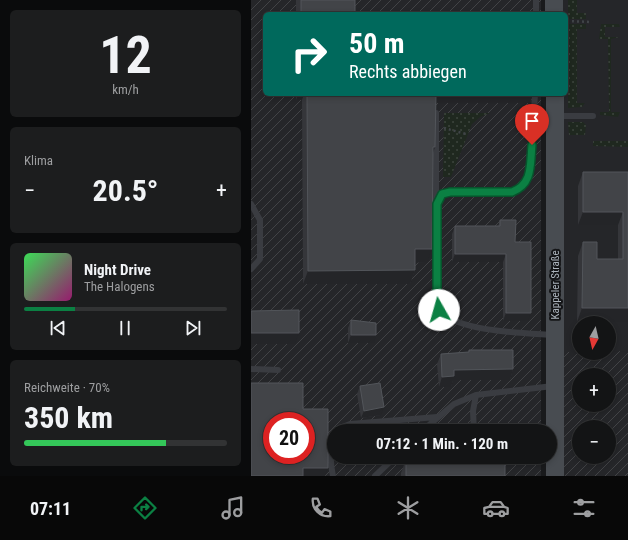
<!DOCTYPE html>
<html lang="de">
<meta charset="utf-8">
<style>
body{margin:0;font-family:"Roboto Condensed",sans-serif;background:#1c1d1e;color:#f1f3f6;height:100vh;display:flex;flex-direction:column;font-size:15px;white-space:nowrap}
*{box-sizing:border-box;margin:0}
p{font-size:13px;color:#9d9ea0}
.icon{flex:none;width:22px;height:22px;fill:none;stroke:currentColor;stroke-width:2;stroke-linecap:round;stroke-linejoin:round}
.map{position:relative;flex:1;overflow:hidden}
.sheet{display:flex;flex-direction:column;gap:10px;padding:10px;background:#0a0b0c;width:251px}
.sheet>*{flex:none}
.banner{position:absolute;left:12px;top:12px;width:305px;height:84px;border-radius:6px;box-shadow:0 2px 6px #0003,0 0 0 1px #323334;background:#00695c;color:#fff;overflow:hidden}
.needle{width:26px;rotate:188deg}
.tools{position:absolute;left:321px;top:316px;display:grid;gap:8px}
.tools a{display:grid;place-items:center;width:44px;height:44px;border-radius:50%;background:#131415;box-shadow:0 2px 6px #0003,0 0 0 1px #323334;font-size:20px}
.speed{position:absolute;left:12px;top:412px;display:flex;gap:8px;font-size:20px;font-weight:700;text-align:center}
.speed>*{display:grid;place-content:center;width:52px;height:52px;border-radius:50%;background:#131415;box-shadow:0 2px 6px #0003,0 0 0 1px #323334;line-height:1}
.speed .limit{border:6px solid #d22;background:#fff;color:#111}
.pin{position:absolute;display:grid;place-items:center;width:34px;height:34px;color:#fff;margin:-41px -17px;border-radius:50% 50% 50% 0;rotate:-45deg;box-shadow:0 0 4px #0007}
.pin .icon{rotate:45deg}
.me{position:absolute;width:44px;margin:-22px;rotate:353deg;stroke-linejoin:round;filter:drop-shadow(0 0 3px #0008)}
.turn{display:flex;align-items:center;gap:14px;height:84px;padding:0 20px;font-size:18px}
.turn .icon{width:52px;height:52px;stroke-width:2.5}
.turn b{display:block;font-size:28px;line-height:34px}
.big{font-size:30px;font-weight:700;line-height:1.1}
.sheet .widget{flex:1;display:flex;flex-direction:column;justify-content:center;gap:6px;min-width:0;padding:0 14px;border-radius:6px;background:#1c1d1e}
.sheet .dial{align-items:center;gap:0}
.dial b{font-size:52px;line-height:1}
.song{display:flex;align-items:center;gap:12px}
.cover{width:48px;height:48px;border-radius:6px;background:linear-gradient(135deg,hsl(130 70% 55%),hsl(320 70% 35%))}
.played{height:4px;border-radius:2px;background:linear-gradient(90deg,#0b8043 25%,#323334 25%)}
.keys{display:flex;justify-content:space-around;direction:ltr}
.heat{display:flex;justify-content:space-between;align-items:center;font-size:22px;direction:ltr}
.charge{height:6px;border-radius:3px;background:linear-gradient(90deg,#34c759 70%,#323334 0)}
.trip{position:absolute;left:76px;top:424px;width:230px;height:40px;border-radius:20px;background:#131415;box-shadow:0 2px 6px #0003,0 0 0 1px #323334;font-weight:700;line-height:40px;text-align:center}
.tab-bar{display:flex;height:64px;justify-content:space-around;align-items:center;background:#080808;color:#9d9ea0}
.tab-bar .icon{width:28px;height:28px}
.tab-bar .on{color:#0b8043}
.tab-bar b{font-size:18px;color:#f1f3f6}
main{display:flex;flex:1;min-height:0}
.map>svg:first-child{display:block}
.built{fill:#252629}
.industrial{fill:url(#industrial-furrows);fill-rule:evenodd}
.grass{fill:url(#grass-dots)}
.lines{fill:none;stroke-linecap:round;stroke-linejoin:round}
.path{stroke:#404448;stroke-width:2.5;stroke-dasharray:2 3;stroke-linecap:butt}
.lane{stroke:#3a3c41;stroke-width:6}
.secondary{stroke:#484c51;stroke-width:18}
.wall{fill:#35363a}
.shaded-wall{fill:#242528}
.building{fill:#424448;stroke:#52555a;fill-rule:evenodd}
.route-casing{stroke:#07532c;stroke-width:10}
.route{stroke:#0b8043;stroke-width:7}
.labels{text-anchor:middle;stroke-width:4;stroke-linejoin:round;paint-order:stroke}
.street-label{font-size:11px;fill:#abb3bc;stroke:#141517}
</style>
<main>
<section class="sheet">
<div class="widget dial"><b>12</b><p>km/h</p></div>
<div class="widget"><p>Klima</p>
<div class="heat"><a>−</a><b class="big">20.5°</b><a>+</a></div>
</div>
<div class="widget">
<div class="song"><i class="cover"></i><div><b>Night Drive</b><p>The Halogens</p></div></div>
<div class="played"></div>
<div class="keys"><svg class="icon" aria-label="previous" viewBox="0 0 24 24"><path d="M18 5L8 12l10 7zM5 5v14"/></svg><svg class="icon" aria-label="pause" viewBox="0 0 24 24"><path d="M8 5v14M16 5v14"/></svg><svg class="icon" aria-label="next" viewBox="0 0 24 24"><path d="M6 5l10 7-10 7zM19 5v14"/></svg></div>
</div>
<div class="widget"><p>Reichweite · 70%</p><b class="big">350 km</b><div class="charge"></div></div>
</section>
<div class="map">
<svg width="377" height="476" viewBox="0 0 377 476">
<defs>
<pattern id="industrial-furrows" width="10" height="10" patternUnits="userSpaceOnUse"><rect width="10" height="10" fill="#252629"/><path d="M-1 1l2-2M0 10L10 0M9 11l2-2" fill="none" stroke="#424346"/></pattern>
<pattern id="grass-dots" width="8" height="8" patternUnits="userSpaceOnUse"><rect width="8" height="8" fill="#1f281f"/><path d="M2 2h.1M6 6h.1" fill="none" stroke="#3d453e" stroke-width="1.8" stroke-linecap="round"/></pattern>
</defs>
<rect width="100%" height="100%" fill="#191a1c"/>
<!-- built -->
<path class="built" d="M307 0H377V351L358 352V323H328V352H312L309 94H315V14H307Z"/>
<!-- industrial -->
<path class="industrial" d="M0 0H290V14H14V94H290V431H83V457H290V476H0ZM21 421H55V455H21Z
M377 351V476H313L312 352ZM328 375H358V405H328ZM328 427H358V457H328Z"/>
<!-- grass -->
<path class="grass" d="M317 0H326V13H335V19H317Z
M317 24H335V29H326V103H334L331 107 317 108Z
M350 24H368L369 27H354V37H369L360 39V112H369L367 117 349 115V112H358L357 39H348Z
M193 113H239L229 117 221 124 200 177H192Z
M332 122 335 125 334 135H318L317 122Z
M342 141H377V147L342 146Z"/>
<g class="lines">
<!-- path -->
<path class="path" d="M316 21 341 22
M193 128 215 134"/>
<!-- lane -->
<path class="lane" d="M285 0V14
M185 113V297C186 301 186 308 189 311 208 332 274 333 302 335
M305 116H342
M186 202 191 195 199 193 261 192 271 188 277 179 280 159 284 94
M0 204 9 220V259L0 269
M0 369 27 370
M85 431 86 429 99 424 186 417
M171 431 203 404 225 395 302 386
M223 431 222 411 225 395
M82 476C79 463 79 449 83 436
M124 476 144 457"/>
<!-- secondary -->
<path class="secondary" d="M303 0V14
M304 94V476"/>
</g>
<!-- wall -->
<path class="wall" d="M45 0H104V14H45Z
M45 94H282L279 103H185L184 147 182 154 176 263 164 262V270L159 284H52L51 100H45Z
M332 172H377V322H326L327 256 332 242 346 259H367V225H327V186Z
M249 220 264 242 277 321H252V262H201V234L204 226H247Z
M100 320 123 343H97V328Z
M218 350 262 369 259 380H202L200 387H188L186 364 190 354 217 352Z
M109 386 130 415 110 418 106 394Z
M155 459 228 463 254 476H150V473Z"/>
<!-- shaded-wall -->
<path class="shaded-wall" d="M47 94H53L51 100H45Z
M183 94H282L279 103H180Z
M182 147H184L179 160Z
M332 212H372L367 225H327Z
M164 249H181L176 263 159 262Z
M204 254H255L252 262H201Z
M164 270 159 284H52L57 271Z
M331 308H377V322H326Z
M255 313H280L277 321H252Z
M0 333H48L44 344H0Z
M100 335H125L123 343H97Z
M262 369 259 380H202L200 387H188L191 377 203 370Z
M133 407 130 415 110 418 113 411Z
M52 468H77L74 476H49Z"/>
<!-- building -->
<path class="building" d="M50 0H104V14H50Z
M56 94H185L184 147H182L181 249H164V270L57 271Z
M332 172H377V308H331L332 242H346V259H372V212H332Z
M249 220H265L264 242H280V313H255V254H204V226H249Z
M48 310V333H0V311Z
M100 320 125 323V335H100Z
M218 350H262V369L203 370V376L191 377 190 354 218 352Z
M0 383H52V409H77V468H52V476H0ZM21 421H55V455H21Z
M129 383 133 407 113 411 109 386Z
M155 459H224L228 463 232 459H254V476H155Z"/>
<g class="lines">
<!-- route casing -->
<g class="route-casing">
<path id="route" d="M188 310 186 297V204L191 194 199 192H261C282 184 279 165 281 145"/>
</g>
<!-- route -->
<use href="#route" class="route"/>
</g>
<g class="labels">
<!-- street labels -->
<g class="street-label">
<text transform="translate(304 285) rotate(-90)" y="4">Kappeler Straße</text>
</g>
</g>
</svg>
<div class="tools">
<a><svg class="needle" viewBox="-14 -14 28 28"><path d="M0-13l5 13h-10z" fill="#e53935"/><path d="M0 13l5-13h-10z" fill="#9d9ea0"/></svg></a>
<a>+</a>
<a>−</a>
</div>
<div class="speed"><div class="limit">20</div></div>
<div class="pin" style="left:281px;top:145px;background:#d93025"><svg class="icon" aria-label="arrive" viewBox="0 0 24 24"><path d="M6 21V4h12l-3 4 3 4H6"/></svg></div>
<svg class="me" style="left:188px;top:310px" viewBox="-20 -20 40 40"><circle r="19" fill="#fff"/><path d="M0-13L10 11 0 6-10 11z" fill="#0b8043"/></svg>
<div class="trip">07:12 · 1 Min. · 120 m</div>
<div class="banner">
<div class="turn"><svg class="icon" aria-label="right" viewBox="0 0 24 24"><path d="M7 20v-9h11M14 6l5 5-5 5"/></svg><div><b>50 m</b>Rechts abbiegen</div></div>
</div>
</div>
</main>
<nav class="tab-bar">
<b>07:11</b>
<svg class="icon on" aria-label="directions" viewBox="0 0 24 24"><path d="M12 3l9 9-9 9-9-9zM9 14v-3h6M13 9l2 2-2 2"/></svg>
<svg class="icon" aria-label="music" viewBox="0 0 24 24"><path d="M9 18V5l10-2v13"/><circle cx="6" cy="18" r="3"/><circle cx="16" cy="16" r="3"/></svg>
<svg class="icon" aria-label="phone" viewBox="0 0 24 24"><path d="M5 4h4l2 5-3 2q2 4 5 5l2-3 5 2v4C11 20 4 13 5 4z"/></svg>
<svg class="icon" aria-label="climate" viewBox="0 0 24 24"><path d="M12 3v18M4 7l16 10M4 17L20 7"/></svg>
<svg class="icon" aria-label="car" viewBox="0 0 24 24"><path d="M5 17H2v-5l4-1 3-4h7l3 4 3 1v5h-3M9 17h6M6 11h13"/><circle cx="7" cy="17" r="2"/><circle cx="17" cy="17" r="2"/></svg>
<svg class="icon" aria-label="filters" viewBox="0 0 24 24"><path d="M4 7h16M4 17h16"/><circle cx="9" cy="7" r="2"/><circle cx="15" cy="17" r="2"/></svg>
</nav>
